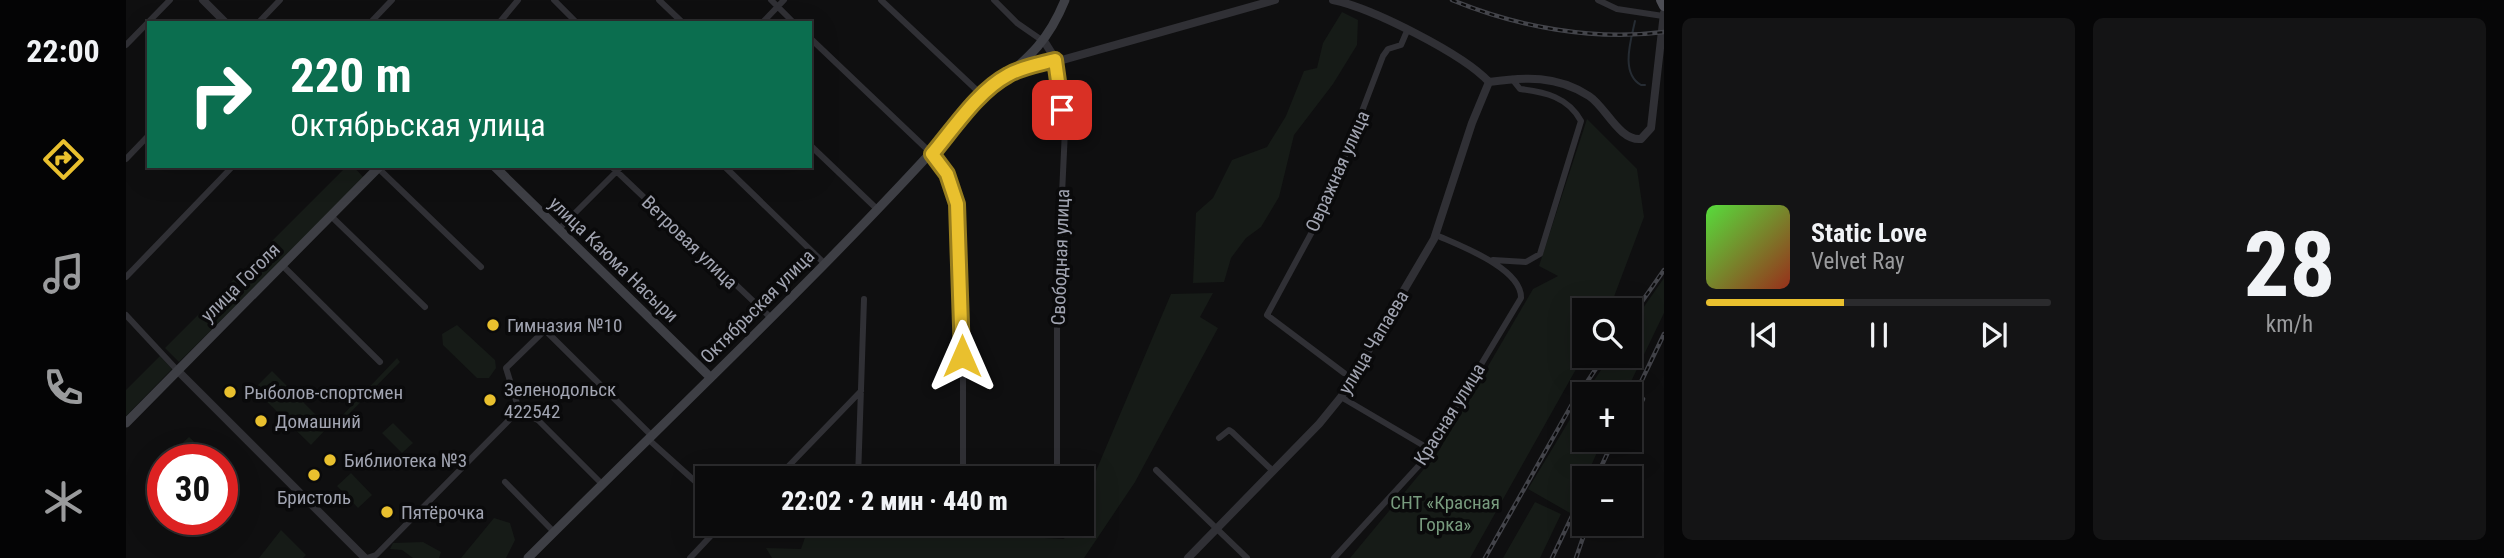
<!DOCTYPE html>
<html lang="ru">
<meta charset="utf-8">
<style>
body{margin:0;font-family:"Roboto Condensed",sans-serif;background:#141415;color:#f1f3f6;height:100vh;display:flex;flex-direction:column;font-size:26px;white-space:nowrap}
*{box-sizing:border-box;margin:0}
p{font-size:23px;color:#9a9b9d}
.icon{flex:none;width:38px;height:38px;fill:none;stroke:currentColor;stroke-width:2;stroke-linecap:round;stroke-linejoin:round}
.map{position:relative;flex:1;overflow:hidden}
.panel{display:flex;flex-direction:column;gap:18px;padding:18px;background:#060607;width:840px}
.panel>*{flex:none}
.hud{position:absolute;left:21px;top:21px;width:665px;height:147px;border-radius:0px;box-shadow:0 7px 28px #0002,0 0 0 2px #2b2b2d;background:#0b6e4f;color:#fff;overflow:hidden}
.controls{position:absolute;left:1446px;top:298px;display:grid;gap:14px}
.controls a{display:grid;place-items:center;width:70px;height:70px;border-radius:0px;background:#0b0b0c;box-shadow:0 7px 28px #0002,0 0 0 2px #2b2b2d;font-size:35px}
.speed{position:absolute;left:21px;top:444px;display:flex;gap:14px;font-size:35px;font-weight:700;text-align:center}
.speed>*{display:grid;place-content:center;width:91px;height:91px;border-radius:50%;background:#0b0b0c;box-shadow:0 7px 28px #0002,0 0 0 2px #2b2b2d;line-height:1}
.speed .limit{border:10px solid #d22;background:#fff;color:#111}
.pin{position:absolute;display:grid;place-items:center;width:60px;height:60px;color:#fff;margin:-30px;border-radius:14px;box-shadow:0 4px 10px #0006}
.me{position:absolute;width:77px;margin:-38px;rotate:0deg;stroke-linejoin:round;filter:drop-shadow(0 0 5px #0008)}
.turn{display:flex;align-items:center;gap:24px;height:147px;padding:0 28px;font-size:32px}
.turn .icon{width:91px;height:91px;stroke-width:2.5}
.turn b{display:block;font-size:49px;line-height:60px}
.panel .tile{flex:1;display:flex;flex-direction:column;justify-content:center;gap:10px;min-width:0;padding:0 24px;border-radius:10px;background:#141415}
.panel .dial{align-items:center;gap:0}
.dial b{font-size:91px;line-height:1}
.song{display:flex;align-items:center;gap:21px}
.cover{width:84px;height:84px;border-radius:10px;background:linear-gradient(135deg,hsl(110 70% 55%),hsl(10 70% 35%))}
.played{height:7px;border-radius:4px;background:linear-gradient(90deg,#e9c02e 40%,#2b2b2d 40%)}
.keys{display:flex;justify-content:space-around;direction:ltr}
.panel .tiles{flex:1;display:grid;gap:18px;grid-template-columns:repeat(2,1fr)}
.trip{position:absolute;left:569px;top:466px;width:399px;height:70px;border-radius:0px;background:#0b0b0c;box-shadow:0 7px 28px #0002,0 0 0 2px #2b2b2d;font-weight:800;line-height:70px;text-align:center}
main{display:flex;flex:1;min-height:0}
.menu{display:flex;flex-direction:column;width:126px;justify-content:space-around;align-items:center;background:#040405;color:#9a9b9d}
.menu .icon{width:49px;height:49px}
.menu .active{color:#e9c02e}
.menu b{font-size:32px;color:#f1f3f6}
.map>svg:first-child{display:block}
.green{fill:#161b17}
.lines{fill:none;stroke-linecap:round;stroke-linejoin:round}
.stream{stroke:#262c33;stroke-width:2}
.minor{stroke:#303035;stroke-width:6}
.tertiary{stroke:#303035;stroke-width:8}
.secondary{stroke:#3e3f45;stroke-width:9}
.primary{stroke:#4c4d54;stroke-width:10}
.rail-casing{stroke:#43444a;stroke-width:4.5}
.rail{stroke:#0a0a0b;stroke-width:2;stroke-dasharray:5;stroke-linecap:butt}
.route-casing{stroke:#977d1e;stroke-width:18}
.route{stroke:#e9c02e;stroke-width:12}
.poi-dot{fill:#e9c02e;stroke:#0a0a0b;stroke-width:2.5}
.labels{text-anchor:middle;stroke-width:7;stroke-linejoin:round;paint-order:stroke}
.street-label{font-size:19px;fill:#a1a4b1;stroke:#0a0a0b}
.poi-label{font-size:19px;fill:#a1a4b1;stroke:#0a0a0b;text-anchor:start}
.park-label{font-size:19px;fill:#789b7e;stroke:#0a0a0b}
</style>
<main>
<nav class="menu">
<b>22:00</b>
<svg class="icon active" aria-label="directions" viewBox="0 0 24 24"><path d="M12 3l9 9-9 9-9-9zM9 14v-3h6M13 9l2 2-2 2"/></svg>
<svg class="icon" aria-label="music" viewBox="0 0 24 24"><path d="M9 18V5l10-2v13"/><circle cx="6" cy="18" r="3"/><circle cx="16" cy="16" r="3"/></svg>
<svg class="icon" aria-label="phone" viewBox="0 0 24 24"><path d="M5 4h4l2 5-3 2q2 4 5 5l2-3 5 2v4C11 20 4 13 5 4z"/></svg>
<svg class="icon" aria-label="climate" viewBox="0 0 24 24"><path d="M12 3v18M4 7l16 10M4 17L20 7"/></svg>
</nav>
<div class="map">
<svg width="1538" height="558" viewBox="0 0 1538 558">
<rect width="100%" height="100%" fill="#0f0f10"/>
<!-- green -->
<path class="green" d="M1216 12 1232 20 1231 45 1207 84 1168 135 1153 197 1135 227 1120 238 1105 258 1098 282 1067 283 1070 213 1087 198 1106 160 1141 147 1160 116 1178 71 1191 68 1197 43Z
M1461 119 1511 169 1518 217 1483 310H1458V355L1344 558H1224L1312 452 1407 289 1432 276 1413 266Z
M221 166H227L238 178 53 362 39 348Z
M1538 278V313L1499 394H1459L1485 355H1503V328Z
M1087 293 1074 317 1092 328 1009 482 958 558H646L640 548 675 549 684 523H727L735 528 938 539 947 523H956V504L1045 294Z
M331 325 369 360 370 368 363 378H351L317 345 316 334Z
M34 356 46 369 0 416V390Z
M271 358 274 362 216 421 213 419Z
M146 371 202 427 185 445 128 389Z
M1458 396V439H1477L1444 513 1402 489Z
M267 423 287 443 276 453 256 433Z
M63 437 79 452 72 460H38Z
M225 473 246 495 232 508 211 486Z
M1409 502 1435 514 1414 558H1377Z
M368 518 384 523 389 540 380 558H335Z
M155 530 180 555 177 558H133Z
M297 542 315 552 313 558H287L276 550 264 549 267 543Z"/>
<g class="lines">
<!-- stream -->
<path class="stream" d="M1509 21C1505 40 1494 73 1515 85H1519"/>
<!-- minor -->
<path class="minor" d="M428 0 451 23
M533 0 557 23
M645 0 668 23
M755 0 857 96
M868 0 891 23 917 41
M1472 0 1491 9 1537 16
M132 23 154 0
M244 23 266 0
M373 23 392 0
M636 23 658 0
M684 38 806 154 827 187 834 231 837 302V478
M0 45 44 0
M930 60 939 130 931 301V478
M684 145 752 210
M0 159 23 135
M485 166 644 317
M598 166 698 263
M252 168 355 267
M205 216 299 307
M432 230 496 166
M1367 260 1400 262 1414 254 1455 121C1442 97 1419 92 1394 89L1386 79
M156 265 254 362
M0 277 107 166
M0 315 52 371
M1218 373 1141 315 1200 206 1257 56 1262 49 1275 45 1281 31
M1215 397 1305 450
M1093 438 1103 430 1106 432 1147 471
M522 439 581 492
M1030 470 1121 558
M651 478 735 391
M732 478 738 299
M379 482 428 532
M476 484 412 420 393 410 380 368 419 330 525 435
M612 523 617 528
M837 523V527
M931 523V524
M241 558 250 555 393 410
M564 558 597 523
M1208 558 1297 461 1395 298C1396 268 1332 245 1310 235"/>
<!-- tertiary -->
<path class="tertiary" d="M77 0 100 23
M1207 0C1246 8 1337 54 1363 82
M918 41 930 60
M883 75 1149 0
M1363 82C1399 77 1431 75 1463 96 1480 107 1493 141 1515 139L1525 128 1538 13
M52 371 239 558
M1062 558 1193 424 1215 397 1308 239 1346 123 1363 82"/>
<!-- secondary -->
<path class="secondary" d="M368 166 584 377
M0 423 254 166
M402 558C549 411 701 269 840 114 880 69 914 62 939 0"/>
<!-- primary -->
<path class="primary" d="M1535 0 1538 6"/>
<!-- rail casing -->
<g class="rail-casing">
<path id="rail" d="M1326 0C1391 27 1467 41 1538 32
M1503 320 1538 270
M1503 407 1538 334
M1503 427 1517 399
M1470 478 1488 439
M1359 558 1445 406 1479 355
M1426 558 1458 491
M1450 558 1462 523"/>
</g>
<!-- rail -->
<use href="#rail" class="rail"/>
</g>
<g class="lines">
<!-- route casing -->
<g class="route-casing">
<path id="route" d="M836 356 831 204 821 174 806 154C828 128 852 91 882 75 896 67 914 64 929 60L936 110"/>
</g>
<!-- route -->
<use href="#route" class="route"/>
</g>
<!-- markers -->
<g class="poi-dot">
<circle cx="367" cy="325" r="7"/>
<circle cx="104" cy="392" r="7"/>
<circle cx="364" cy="400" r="7"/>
<circle cx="135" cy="421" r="7"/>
<circle cx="204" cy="460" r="7"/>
<circle cx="188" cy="475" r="7"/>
<circle cx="261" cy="512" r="7"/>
</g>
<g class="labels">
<!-- street labels -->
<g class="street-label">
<text transform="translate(1211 171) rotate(-66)" y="7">Овражная улица</text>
<text transform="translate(564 242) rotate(44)" y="7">Ветровая улица</text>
<text transform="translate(934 257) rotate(-88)" y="7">Свободная улица</text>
<text transform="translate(488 259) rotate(44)" y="7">улица Каюма Насыри</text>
<text transform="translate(114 282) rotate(-45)" y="7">улица Гоголя</text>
<text transform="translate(631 306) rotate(-45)" y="7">Октябрьская улица</text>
<text transform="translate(1247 342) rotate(-59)" y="7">улица Чапаева</text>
<text transform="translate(1323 414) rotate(-58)" y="7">Красная улица</text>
</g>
<!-- poi labels -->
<g class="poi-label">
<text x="381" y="332">Гимназия №10</text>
<text x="378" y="396">Зеленодольск<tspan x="378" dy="22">422542</tspan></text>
<text x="118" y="399">Рыболов-спортсмен</text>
<text x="149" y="428">Домашний</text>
<text x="218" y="467">Библиотека №3</text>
<text x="188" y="504" text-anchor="middle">Бристоль</text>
<text x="275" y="519">Пятёрочка</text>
</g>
<!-- park labels -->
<g class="park-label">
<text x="1319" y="509">СНТ «Красная<tspan x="1319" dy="22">Горка»</tspan></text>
</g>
</g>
</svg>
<div class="controls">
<a><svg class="icon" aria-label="search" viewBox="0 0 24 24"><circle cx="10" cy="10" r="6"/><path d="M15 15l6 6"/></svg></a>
<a>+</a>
<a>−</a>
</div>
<div class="speed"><div class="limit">30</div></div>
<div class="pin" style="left:936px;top:110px;background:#d93025"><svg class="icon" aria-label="arrive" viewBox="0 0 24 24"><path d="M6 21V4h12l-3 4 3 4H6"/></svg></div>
<svg class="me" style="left:836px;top:356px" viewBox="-20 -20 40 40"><path d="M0-17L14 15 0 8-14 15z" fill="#e9c02e" stroke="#fff" stroke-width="4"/></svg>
<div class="trip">22:02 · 2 мин · 440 m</div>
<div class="hud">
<div class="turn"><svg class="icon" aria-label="right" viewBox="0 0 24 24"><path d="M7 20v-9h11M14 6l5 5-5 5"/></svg><div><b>220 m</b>Октябрьская улица</div></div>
</div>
</div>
<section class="panel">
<div class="tiles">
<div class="tile">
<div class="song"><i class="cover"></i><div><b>Static Love</b><p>Velvet Ray</p></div></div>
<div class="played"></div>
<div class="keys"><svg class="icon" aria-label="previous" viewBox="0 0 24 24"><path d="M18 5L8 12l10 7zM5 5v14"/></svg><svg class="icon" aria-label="pause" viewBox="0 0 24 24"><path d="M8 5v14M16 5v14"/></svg><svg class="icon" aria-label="next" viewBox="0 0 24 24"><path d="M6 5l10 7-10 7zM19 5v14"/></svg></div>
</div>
<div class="tile dial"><b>28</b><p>km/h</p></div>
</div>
</section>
</main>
